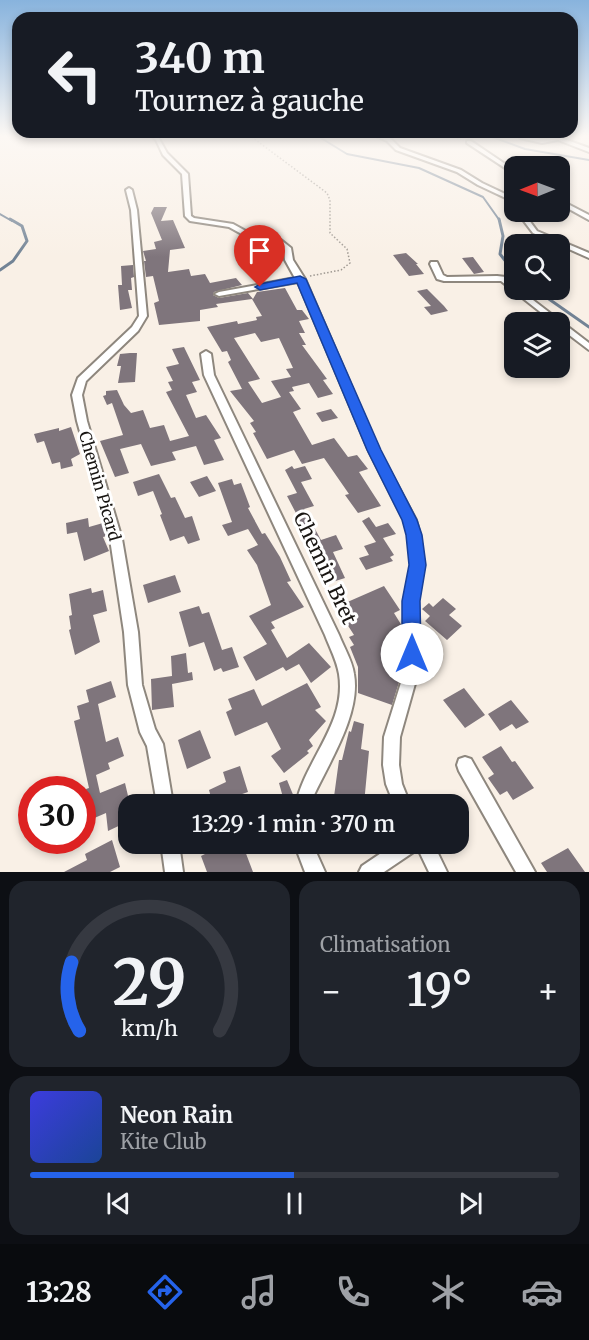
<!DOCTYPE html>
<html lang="fr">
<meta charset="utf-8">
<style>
body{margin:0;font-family:Merriweather,serif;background:#20242c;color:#f1f3f6;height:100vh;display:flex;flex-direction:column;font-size:22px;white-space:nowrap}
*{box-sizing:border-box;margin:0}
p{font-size:20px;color:#9ea1a6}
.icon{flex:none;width:33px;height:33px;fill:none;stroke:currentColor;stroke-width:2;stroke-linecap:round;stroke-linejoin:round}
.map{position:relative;height:872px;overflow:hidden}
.details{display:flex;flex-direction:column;gap:9px;padding:9px;background:#0d0f14;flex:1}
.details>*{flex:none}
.guide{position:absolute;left:12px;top:12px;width:566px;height:126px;border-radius:18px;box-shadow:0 3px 9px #0003;background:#171b24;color:#f1f3f6;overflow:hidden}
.needle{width:39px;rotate:269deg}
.tools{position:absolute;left:504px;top:156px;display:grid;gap:12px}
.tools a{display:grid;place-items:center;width:66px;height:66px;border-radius:12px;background:#171b24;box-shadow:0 3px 9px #0003;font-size:30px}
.speed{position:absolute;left:18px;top:776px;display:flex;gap:12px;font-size:30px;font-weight:700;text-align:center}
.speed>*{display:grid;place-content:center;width:78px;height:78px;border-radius:50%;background:#171b24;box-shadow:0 3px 9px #0003;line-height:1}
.speed .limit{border:9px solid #d22;background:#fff;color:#111}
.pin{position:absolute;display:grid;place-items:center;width:51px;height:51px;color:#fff;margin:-62px -26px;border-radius:50% 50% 50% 0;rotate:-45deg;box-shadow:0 0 6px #0007}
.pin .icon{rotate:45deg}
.me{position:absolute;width:66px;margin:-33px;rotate:0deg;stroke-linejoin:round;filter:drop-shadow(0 0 4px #0008)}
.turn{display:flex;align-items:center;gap:21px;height:126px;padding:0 24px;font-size:27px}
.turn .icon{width:78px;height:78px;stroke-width:2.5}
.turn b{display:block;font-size:42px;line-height:51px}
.big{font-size:45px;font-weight:600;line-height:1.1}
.details .tile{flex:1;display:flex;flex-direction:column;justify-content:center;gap:9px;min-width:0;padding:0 21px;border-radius:18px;background:#20242c}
.details .dial{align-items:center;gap:0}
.dial svg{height:156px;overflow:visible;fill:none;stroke:#363941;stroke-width:7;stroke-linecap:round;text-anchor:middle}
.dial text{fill:#f1f3f6;stroke:none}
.song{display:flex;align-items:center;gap:18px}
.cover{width:72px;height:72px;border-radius:9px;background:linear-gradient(135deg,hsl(240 70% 55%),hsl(220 70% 35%))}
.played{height:6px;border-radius:3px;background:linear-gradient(90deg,#2563eb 50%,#363941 50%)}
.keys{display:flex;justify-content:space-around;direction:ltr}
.heat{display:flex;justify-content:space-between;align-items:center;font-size:33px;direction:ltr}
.details .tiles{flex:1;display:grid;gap:9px;grid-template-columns:1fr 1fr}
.tile:last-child{grid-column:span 2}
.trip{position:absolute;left:118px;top:794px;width:351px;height:60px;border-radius:18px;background:#171b24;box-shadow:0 3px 9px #0003;font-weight:600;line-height:60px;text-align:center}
.tabs{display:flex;height:96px;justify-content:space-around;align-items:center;background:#090b0e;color:#9ea1a6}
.tabs .icon{width:42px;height:42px}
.tabs .current{color:#2563eb}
.tabs b{font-size:27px;color:#f1f3f6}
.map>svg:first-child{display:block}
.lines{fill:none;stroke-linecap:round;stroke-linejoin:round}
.stream-far1{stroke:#728395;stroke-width:2}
.stream{stroke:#728395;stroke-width:3}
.building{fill:#7f757c;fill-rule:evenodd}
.street-casing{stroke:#8e877e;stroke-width:4}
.path{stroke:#9f9992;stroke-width:1.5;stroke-dasharray:1.5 2;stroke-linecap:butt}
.street{fill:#fff;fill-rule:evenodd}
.route{fill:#2563eb;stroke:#184099;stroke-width:1.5}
.labels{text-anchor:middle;stroke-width:6;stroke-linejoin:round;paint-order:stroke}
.street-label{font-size:16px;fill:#181512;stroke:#fff}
.near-street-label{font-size:20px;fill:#181512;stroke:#fff}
</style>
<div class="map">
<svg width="589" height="872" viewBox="0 0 589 872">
<rect width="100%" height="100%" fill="#f9f0e6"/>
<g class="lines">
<!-- stream-far1 -->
<path class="stream-far1" d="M316 135 347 154 419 168 483 197 500 221
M487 135 525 149 589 160
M0 214 12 221"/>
<!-- stream -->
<path class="stream" d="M499 219 503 236 500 254 514 272
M0 270 13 261 27 241 22 226 10 219
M536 290 589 327"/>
</g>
<!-- building -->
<path class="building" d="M154 207H167L161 221 173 220 185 248 170 250 168 272 189 269 191 276 205 274 210 283 236 278 242 285 214 292 213 295 219 298 248 293 253 299 257 292 285 288 297 310H302L309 319 299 321 305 333H299L306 345H302L327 379 323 380 333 394 318 398 309 383 292 387 294 391 289 392 301 409 293 412 312 445 334 438 348 457 357 455 368 469 359 472 381 506 358 513 345 495 349 494 324 458 302 464 294 450 267 459 253 433 256 432 250 423 254 421 230 391 242 389 228 362 231 360 227 351 222 352 207 327 237 321 238 324 257 320 256 317 262 316 252 299 216 304 218 307 200 310V321L159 325 154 303 159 301 153 276 146 277 144 261H146L143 251 156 249 154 242 162 240 151 213ZM255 333 261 342 279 338 293 368 286 369 291 377 271 381 281 397 262 403 248 382 260 379 234 338Z
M406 253 418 264H416L424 274 409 276 393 255Z
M473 257 484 272 474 274 462 258Z
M133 265 134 277 131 278 132 290H128L132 308 120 310 118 285H122L121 266Z
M427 289 444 306 448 311 431 315 424 307 431 306 417 291Z
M184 347 200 380 192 382 197 392 186 395 196 418 206 415 221 438 214 440 224 460 204 465 196 446 172 452 176 460 151 466 141 444 120 449 129 473 115 477 100 441 123 435 112 403 107 405 103 396 106 395V391L117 390 124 405 131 413 143 410 150 428 164 425 170 441 189 436 166 392 172 390 168 382 173 381 166 367 179 364 172 349Z
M130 353H137L135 382 118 383 121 366H117L120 354Z
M331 409 338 418 322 422 316 413Z
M71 427 80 454 71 459 73 466 61 469 60 462 52 464 44 441 37 443 34 434 59 428V431Z
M292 466 294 469 305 466 312 479 301 482 314 506 304 509 321 540 336 535 343 549 333 552 345 578 326 584 305 544H306L294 518 298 517 287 496 297 493 285 470Z
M159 474 171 498 175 497 185 518 192 516 200 540 188 544 184 536 170 541 160 515 162 514 153 491 138 496 133 482Z
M207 476 216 491 199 497 190 482Z
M232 479 234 485 241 483 250 507 248 508 262 534 265 533 280 557 291 581 287 582 304 607 271 622 275 628 271 630 287 658 309 643 331 667 311 683 299 664 286 671 283 667 256 681 243 657 267 644 249 616 271 605 257 565 247 550 258 545 248 529 228 536 222 525 232 522 218 483Z
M369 517 376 527 388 523 396 534 383 538 394 555 390 557 393 561 366 570 359 558 369 555 364 546 376 542 362 521Z
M88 518 89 527 103 523 107 536 103 537 109 551 84 561 77 532 67 534 66 523Z
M175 575 181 592 148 603 143 585Z
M384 586 400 610 394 613 402 626 393 629 398 652 388 653 393 676 400 679 392 705 358 693V667L350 647 354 645 349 637 354 635 336 607Z
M91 588 92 593 103 590 107 611 93 615 100 642 75 655 69 630 71 629 69 616 72 615 69 594Z
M443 598 456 609 449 615 462 626 447 640 425 621 430 616 422 609 429 603 433 607Z
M199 606 202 614 209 612 222 650 232 647 239 667 223 672 221 668 214 671 204 642 189 647 179 612Z
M186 653 188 673 192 672 193 680 172 684 174 707 152 710 151 679 172 676 171 656Z
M111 681 116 697 98 704 106 742 118 737 124 756 108 763 110 769 96 775 100 793 125 783 129 800V821L108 831 106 813 92 819 86 789 89 788 74 721 80 719 77 706 89 702 86 690Z
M307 683 321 707 315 710 326 721 309 740 313 746 307 751 309 753 284 773 271 756 281 749 267 722 235 736 226 712 232 709 228 699 254 689 262 706Z
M464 688 485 715 465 728 443 700Z
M511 700 529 722 516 729 512 724 500 731 488 714Z
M354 721 364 724 361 749 369 751 364 804H333L339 760H342L349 731 351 732Z
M200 730 211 758 187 769 178 740Z
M501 746 512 762 515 761 534 788 513 800 507 791 500 795 488 778 494 774 482 757Z
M240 766 248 792 213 804 209 790 226 782 223 772Z
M287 780 294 797 284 801 279 783Z
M112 840 120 867 110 872H64L87 860 85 854Z
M227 843H242L253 872H207L201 856Z
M568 848 585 872H547L541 863Z"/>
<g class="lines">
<!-- street casing -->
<g class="street-casing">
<path id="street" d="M151 135H157L167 153 188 174 191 216 194 218 233 224 253 235 281 240 291 248 293 260 305 279 379 451 416 520 420 535 424 565 418 601V673L400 737 399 765 402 784 410 804H394L386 784 383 765 384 737 404 673V601L412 565 408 535 404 520 369 451 298 282 219 296 215 294 219 292 295 278 285 260 284 249 276 244 249 238 229 227 190 221 185 216 182 174 163 155 156 140Z
M373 135H381L391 139 400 148 461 170 482 183 514 198V202L478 185 457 172 396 150 387 141Z
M522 135 542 139 552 138 545 135H553L589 148V152L558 140 542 143 520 138Z
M467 141H471L514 170V174L467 143Z
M129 188 132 190 137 210 147 316 138 331 86 381 82 395 87 421 122 539 138 632 142 685 155 729 163 744 173 804H157L147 746 140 732 128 685 124 632 110 539 77 421 72 395 78 378 132 327 139 316 131 210 126 190Z
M560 200 589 215V220L560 204Z
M517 212H523L537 231 589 253V258L533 233Z
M431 262H437L443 275 447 277 497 276 506 277 514 284V290H520L589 343V350L560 328V322H553L501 281H444L437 279 430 264Z
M206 351 211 354 214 375 339 635C344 648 352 660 354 674 361 713 330 761 314 795L312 804H296C305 760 347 723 339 674 337 661 330 648 325 635L204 375 201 354Z
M465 757 471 759 535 872H516L459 771 457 765 459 759Z
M161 843H179L183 872H165Z
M294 843H312L325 872H305Z
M396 843H433L447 872H429L418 849 384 872H359L362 866Z"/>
</g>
<!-- path -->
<path class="path" d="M249 135 327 193 330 200V233L347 249 350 263 341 270 310 276
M443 135 464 140"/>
<!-- street -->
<use href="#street" class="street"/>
</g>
<!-- sky -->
<linearGradient id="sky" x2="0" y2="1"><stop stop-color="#88b3dd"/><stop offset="0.53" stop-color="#fcf8f4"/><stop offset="1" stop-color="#fcf8f4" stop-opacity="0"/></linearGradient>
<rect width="589" height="257" fill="url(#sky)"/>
<!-- route -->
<path class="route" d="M300 276 306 279 381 450 417 520 422 535 426 565 420 601 421 654 418 660 412 663 405 660 402 654V601L409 565 406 535 402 520 367 450 297 283 260 290 255 287 260 284Z"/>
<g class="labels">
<!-- street labels -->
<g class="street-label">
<text transform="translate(100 486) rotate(74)" y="6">Chemin Picard</text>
</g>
<!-- near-street labels -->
<g class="near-street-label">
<text transform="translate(325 568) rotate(65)" y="7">Chemin Bret</text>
</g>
</g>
</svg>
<div class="tools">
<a><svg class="needle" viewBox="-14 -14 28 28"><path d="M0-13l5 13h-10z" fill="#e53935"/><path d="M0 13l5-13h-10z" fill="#9ea1a6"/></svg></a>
<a><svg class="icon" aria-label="search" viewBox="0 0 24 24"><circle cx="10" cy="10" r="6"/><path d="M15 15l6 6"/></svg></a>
<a><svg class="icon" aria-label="layers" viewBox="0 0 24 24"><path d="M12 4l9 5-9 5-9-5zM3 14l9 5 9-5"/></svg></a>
</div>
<div class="speed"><div class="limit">30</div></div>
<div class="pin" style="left:260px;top:287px;background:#d93025"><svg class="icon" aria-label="arrive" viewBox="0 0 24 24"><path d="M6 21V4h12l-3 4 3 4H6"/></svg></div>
<svg class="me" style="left:412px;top:654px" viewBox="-20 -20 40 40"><circle r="19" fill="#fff"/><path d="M0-13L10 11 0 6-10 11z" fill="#2563eb"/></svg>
<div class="trip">13:29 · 1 min · 370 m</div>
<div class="guide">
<div class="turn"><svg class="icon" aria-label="left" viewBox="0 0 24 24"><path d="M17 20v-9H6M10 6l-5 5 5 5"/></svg><div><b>340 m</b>Tournez à gauche</div></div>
</div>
</div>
<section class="details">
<div class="tiles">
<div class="tile dial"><svg viewBox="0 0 100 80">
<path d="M14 69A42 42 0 1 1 86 69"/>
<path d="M14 69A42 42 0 0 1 10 34" stroke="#2563eb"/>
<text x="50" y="56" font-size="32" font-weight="700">29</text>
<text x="50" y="72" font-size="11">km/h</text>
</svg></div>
<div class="tile"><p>Climatisation</p>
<div class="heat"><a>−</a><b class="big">19°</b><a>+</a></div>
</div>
<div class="tile">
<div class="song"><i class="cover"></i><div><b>Neon Rain</b><p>Kite Club</p></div></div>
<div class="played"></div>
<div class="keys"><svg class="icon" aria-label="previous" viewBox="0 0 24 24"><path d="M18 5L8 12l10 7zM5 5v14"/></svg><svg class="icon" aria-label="pause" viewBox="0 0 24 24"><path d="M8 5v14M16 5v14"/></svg><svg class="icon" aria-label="next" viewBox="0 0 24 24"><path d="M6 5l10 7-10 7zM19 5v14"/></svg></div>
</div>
</div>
</section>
<nav class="tabs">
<b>13:28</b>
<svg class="icon current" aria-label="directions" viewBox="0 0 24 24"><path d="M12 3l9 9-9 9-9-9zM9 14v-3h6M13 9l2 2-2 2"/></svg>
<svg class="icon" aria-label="music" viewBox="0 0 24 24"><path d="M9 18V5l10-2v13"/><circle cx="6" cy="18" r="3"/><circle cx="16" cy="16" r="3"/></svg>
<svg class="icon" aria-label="phone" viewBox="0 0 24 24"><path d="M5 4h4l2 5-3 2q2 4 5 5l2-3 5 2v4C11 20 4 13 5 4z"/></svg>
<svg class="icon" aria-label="climate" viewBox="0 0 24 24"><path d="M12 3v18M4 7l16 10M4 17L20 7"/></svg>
<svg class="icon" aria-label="car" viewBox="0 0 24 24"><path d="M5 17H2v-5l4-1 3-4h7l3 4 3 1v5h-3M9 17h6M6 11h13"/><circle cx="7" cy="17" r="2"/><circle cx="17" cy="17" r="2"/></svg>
</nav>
